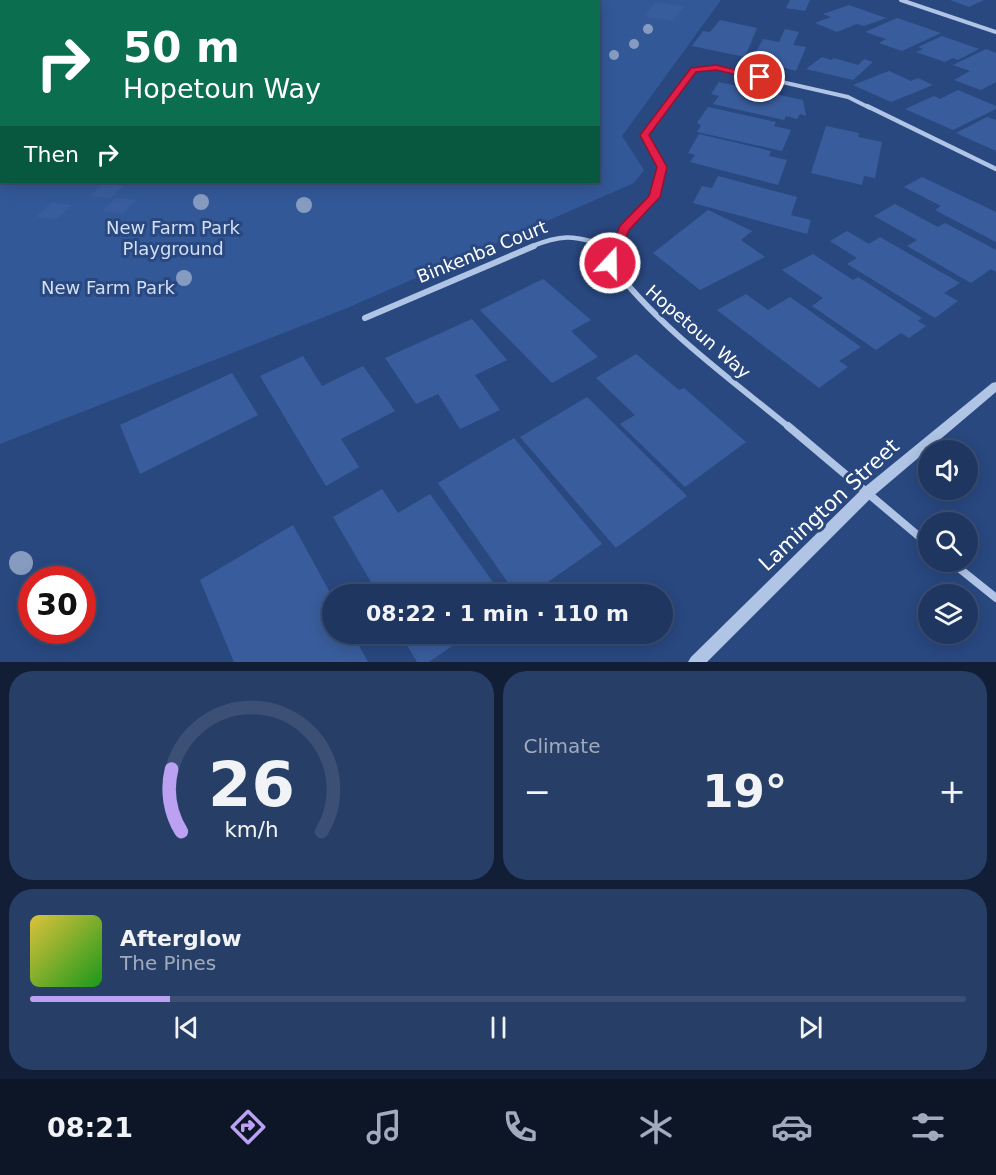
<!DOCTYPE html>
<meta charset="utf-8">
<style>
body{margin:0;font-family:"DejaVu Sans",sans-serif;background:#273e66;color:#f1f3f6;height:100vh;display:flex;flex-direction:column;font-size:22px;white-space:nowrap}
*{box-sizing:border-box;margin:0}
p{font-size:20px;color:#a1abbd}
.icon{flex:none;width:33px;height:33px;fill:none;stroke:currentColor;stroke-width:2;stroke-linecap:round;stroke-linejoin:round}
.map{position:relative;height:662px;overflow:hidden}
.sheet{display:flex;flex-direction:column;gap:9px;padding:9px;background:#111e35;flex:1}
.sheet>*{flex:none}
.top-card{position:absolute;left:0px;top:0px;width:600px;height:183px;box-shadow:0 3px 15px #0003,0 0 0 2px #3c5075;background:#0b6e4f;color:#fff;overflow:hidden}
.buttons{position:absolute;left:918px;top:440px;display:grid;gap:12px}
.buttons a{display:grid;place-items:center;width:60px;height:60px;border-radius:50%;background:#1f3660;box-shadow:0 3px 15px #0003,0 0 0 2px #3c5075;font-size:30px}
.speed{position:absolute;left:18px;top:566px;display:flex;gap:12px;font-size:30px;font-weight:700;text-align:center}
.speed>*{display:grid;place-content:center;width:78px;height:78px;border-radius:50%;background:#1f3660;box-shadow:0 3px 15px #0003,0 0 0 2px #3c5075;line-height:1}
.speed .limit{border:9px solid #d22;background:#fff;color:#111}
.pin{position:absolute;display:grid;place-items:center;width:51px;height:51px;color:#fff;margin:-26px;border:3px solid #fff;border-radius:50%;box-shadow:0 2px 6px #0007}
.me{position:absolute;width:66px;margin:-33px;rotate:21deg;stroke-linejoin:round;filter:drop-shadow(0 0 4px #0008)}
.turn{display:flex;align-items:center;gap:21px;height:126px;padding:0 24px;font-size:27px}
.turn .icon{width:78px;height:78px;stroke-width:2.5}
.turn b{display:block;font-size:42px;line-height:51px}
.then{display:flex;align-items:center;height:57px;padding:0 24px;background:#0003;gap:12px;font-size:22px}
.big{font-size:45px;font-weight:700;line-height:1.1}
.sheet .tile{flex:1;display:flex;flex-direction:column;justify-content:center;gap:9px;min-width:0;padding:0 21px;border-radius:24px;background:#273e66}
.sheet .dial{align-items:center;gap:0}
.dial svg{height:156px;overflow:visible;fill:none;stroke:#3c5075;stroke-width:7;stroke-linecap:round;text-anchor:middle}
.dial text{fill:#f1f3f6;stroke:none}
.song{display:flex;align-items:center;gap:18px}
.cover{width:72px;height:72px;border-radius:9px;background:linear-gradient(135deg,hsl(50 70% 55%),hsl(120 70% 35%))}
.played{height:6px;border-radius:3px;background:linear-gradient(90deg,#bca0f2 15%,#3c5075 15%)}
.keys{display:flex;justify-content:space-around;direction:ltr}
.heat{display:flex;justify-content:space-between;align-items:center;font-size:33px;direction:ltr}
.sheet .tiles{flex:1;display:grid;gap:9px;grid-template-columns:1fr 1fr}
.tile:last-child{grid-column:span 2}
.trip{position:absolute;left:322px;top:584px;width:351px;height:60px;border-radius:30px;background:#1f3660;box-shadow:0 3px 15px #0003,0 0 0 2px #3c5075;font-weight:700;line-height:60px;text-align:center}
.dock{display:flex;height:96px;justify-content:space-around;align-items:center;background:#0c1626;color:#a1abbd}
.dock .icon{width:42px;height:42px}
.dock .active{color:#bca0f2}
.dock b{font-size:27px;color:#f1f3f6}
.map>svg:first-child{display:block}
.green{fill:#335897;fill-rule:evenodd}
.building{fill:#395d9c}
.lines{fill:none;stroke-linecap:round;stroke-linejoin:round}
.service{stroke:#b0c4e5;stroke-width:3}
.minor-far3{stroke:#b0c4e5;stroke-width:4}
.minor-far2{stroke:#b0c4e5;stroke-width:4.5}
.minor-far1{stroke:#b0c4e5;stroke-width:6}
.minor{stroke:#b0c4e5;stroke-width:8}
.tertiary{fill:#b0c4e5;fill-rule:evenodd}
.tree{fill:#869bc0}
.route{fill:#e11d48;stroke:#92132f;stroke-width:1.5}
.labels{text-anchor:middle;stroke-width:6;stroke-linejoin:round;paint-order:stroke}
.park-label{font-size:18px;fill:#d3dff5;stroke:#294880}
.street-label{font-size:18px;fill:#fff;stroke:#294880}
.near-street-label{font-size:21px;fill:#fff;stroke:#294880}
</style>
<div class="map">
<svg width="996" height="662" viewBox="0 0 996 662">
<rect width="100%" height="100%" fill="#294880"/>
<!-- green -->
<path class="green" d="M0 0H721L622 136 644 170 634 183 347 308 0 444ZM2 2H598V182H2Z"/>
<!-- building -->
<path class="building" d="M790 0H810L805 11 786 8Z
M950 0H984L969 7Z
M656 2 684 7 672 21 644 16Z
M849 5 886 18 864 26 857 24 837 32 815 23 831 17 823 14Z
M897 18 941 33 902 51 879 43 886 39 865 32Z
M720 20 757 28 745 57 692 46 703 31 710 32Z
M785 29 799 32 793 45 806 47 796 71 752 59 763 39 779 42Z
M942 36 979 49 958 60 953 58 945 62 916 52 923 49 918 47Z
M986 49 996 53V82L981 90 954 80 970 71 953 65Z
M822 57 831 60 834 58 858 65 864 59 873 62 853 80 806 69Z
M889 71 911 81 918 78 933 85 891 102 853 85Z
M719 82 803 100 806 116 800 114 797 119 786 116 784 120 713 104 719 96 711 94Z
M958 90 996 106V109L953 130 905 109 934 96 940 99Z
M708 107 776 122 774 126 791 130 782 151 697 132 701 125 697 123Z
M987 117 996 120V151L956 133Z
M826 126 859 133 858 137 882 142 875 178 864 176 862 185 811 173Z
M699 134 771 151 769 156 787 160 778 185 690 162 695 155 688 153Z
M718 176 797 197 791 215 811 220 807 234 693 203 702 186 712 188Z
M922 177 996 212V242L935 210 941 206 904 187Z
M104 183 124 186 110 198 90 196Z
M116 198 136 200 123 214 102 211Z
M51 203 72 205 57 219 36 217Z
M895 204 938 227 945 223 996 250V272L991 269 971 283 907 246 917 240 874 216Z
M708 210 752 231 741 240 765 257 700 290 653 253Z
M847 231 869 244 880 237 960 283 944 293 958 301 935 318 847 264 857 258 830 241Z
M813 254 853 280 858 277 922 318 918 321 926 326 909 338 901 333 876 350 812 306 823 298 782 270Z
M543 279 591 320 571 331 598 357 552 383 480 310Z
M746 294 768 310 790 297 861 347 839 361 848 367 819 388 717 310Z
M472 319 507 360 475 375 500 410 460 429 438 394 416 404 385 358Z
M636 354 679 390 684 388 746 442 685 487 620 424 635 415 596 378Z
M303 356 322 386 363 366 395 411 341 439 359 467 326 486 260 376Z
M232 373 258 415 140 474 120 425Z
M587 397 687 496 616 548 520 437Z
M514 438 602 544 531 594H516L438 483Z
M382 489 398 513 430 494 500 592 497 594H378L333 517Z
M293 525 333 598V633H352L368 662H234L200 580Z
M400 633H471L429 662H417Z"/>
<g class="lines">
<!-- service -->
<path class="service" d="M395 2 397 0"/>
<!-- minor-far3 -->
<path class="minor-far3" d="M901 0 996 32
M665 108 694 70 716 67 848 97 870 108"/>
<!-- minor-far2 -->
<path class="minor-far2" d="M867 106 996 169
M530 247C569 231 576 238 615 247
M615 247 624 229 655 197 662 167 644 135 666 106"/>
<!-- minor-far1 -->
<path class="minor-far1" d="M609 246 615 247
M616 246 610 263C658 327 728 377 790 428
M365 318 534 246"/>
<!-- minor -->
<path class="minor" d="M788 426 928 544
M950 561 996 598"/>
<!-- tertiary -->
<path class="tertiary" d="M996 382V392L871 498 707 662H688L691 657 861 490 992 383Z"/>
</g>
<!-- trees -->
<g class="tree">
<circle cx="648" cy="29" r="5"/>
<circle cx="634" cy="44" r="5"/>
<circle cx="614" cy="55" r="5"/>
<circle cx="201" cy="202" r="8"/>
<circle cx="304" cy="205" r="8"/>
<circle cx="184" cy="278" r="8"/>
<circle cx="21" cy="563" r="12"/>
</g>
<!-- route -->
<path class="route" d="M716 65 764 77 760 80 716 70 696 72 649 135 667 167 660 197 629 230 614 266H606L604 263 620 226 649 196 657 167 640 135 691 68Z"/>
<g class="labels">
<!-- park labels -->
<g class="park-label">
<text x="173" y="234">New Farm Park<tspan x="173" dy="21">Playground</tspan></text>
<text x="108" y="294">New Farm Park</text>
</g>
<!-- street labels -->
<g class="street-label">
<text transform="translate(482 252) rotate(-22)" y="6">Binkenba Court</text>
<text transform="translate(698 332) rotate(41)" y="6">Hopetoun Way</text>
</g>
<!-- near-street labels -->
<g class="near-street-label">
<text transform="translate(829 505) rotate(-43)" y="7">Lamington Street</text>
</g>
</g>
</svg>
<div class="buttons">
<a><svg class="icon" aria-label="sound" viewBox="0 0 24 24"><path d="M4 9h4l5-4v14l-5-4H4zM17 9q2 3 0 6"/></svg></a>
<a><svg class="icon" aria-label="search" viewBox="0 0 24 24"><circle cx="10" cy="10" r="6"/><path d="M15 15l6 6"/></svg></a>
<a><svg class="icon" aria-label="layers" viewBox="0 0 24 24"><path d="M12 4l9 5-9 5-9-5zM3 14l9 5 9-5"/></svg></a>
</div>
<div class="speed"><div class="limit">30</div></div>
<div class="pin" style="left:760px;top:77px;background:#d93025"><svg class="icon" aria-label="arrive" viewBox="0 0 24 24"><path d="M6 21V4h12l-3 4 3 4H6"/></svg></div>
<svg class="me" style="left:610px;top:263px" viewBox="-20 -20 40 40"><circle r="17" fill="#e11d48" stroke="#fff" stroke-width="3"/><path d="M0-11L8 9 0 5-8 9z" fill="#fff"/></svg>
<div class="trip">08:22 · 1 min · 110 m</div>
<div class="top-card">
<div class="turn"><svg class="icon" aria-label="right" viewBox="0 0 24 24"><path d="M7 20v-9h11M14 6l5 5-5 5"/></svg><div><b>50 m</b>Hopetoun Way</div></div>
<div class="then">Then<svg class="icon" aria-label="right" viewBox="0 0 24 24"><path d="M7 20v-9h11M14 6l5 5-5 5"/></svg></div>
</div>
</div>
<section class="sheet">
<div class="tiles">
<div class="tile dial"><svg viewBox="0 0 100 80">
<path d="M14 69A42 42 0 1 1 86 69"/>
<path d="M14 69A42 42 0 0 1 9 37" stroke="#bca0f2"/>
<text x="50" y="56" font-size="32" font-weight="700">26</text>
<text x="50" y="72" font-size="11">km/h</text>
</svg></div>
<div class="tile"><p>Climate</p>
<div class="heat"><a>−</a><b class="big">19°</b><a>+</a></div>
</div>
<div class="tile">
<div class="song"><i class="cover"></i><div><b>Afterglow</b><p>The Pines</p></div></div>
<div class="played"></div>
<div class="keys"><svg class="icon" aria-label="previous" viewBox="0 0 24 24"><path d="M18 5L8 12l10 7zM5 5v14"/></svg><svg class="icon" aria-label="pause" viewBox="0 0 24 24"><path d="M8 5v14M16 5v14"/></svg><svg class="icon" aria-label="next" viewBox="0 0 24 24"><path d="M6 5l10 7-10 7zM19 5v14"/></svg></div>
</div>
</div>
</section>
<nav class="dock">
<b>08:21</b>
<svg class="icon active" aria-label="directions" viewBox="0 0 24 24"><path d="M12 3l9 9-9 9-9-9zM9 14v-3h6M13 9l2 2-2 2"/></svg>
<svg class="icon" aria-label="music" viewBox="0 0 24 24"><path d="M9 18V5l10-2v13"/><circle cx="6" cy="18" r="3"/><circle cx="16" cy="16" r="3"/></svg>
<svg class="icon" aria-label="phone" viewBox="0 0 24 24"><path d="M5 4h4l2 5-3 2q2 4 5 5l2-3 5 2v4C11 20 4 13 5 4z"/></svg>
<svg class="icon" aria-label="climate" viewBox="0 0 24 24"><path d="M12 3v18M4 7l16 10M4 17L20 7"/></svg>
<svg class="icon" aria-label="car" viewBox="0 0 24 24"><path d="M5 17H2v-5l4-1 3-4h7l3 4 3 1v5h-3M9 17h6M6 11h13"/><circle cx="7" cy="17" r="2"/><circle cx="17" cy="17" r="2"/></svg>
<svg class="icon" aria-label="filters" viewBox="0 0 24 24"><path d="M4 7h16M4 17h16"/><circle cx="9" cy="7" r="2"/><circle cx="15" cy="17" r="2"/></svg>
</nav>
